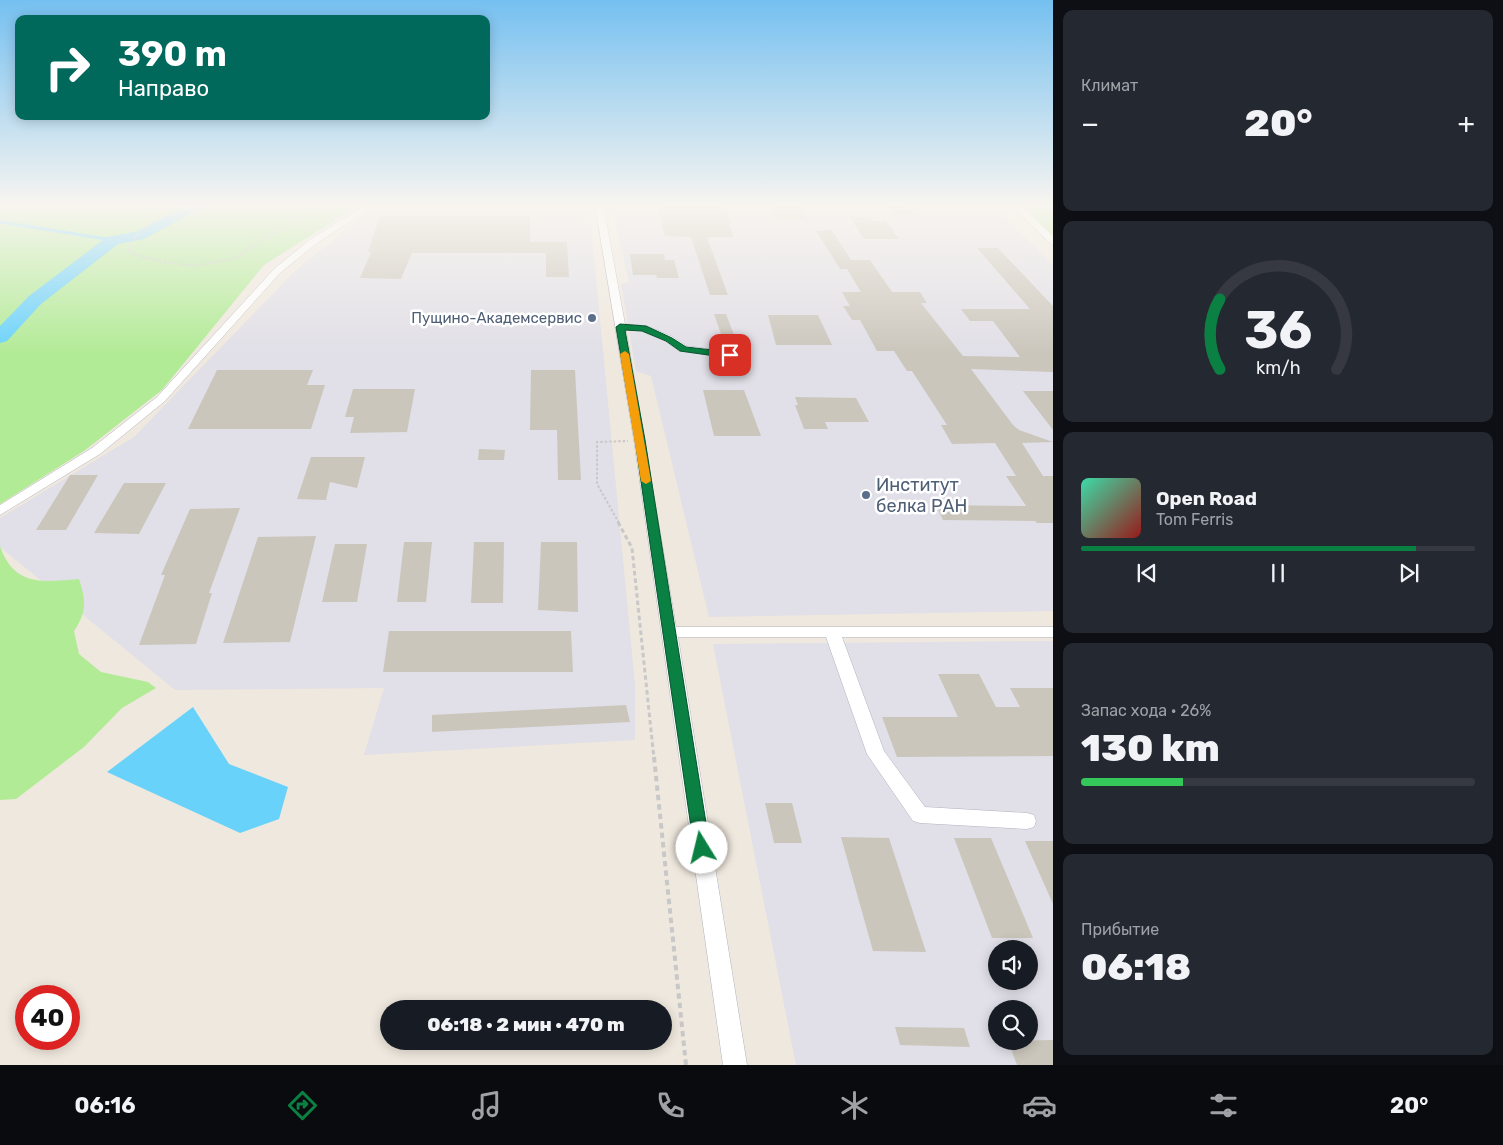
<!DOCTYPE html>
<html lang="ru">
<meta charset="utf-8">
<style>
body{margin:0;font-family:Rubik,sans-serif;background:#242831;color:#f1f3f6;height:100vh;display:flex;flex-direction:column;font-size:19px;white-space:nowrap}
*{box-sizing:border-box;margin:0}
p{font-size:16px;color:#9ea1a6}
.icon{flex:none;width:28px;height:28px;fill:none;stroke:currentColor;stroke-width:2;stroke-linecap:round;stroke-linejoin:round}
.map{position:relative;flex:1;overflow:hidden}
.sheet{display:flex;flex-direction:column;gap:10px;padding:10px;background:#0d0f14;width:450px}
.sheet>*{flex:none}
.guide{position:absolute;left:15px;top:15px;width:475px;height:105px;border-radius:10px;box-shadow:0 2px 12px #0003;background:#00695c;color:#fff;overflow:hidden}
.buttons{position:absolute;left:988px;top:940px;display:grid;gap:10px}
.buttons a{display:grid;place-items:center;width:50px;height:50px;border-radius:50%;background:#171b24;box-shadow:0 2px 12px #0003;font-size:25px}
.speed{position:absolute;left:15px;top:985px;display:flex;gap:10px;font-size:25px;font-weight:700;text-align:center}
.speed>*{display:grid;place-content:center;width:65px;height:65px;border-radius:50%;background:#171b24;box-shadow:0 2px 12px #0003;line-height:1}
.speed .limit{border:8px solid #d22;background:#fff;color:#111}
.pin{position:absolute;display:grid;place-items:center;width:42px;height:42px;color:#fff;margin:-21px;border-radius:10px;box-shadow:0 2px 8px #0006}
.me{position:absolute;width:55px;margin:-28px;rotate:351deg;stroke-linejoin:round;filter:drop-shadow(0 0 4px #0008)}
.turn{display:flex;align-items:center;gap:18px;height:105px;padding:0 20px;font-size:22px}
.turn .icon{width:65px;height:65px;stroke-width:2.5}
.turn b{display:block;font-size:35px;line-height:42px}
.big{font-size:38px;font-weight:800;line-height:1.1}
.sheet .tile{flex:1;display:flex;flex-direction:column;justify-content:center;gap:8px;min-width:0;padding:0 18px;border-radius:10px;background:#242831}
.sheet .dial{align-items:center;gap:0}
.dial svg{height:130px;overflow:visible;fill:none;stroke:#363941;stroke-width:7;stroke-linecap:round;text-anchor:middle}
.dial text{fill:#f1f3f6;stroke:none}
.song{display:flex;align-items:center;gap:15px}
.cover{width:60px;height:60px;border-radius:8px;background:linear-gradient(135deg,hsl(160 70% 55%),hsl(0 70% 35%))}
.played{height:5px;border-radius:2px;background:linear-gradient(90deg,#0b8043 85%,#363941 85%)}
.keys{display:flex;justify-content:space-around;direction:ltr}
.heat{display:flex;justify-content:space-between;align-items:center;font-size:28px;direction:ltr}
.charge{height:8px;border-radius:4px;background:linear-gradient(90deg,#34c759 26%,#363941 0)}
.trip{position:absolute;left:380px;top:1000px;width:292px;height:50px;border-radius:25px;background:#171b24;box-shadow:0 2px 12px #0003;font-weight:800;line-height:50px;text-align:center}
.tab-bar{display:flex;height:80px;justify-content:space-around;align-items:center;background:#090b0e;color:#9ea1a6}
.tab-bar .icon{width:35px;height:35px}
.tab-bar .on{color:#0b8043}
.tab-bar b{font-size:22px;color:#f1f3f6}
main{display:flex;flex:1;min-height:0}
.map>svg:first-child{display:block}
.industrial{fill:#e1dfe7;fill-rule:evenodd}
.green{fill:#b2eb96}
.water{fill:#68d2fb}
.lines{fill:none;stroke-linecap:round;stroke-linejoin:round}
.stream{stroke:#68d2fb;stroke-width:3}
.river{fill:#68d2fb;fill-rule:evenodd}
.building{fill:#cbc6bc}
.minor-casing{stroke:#b2b4c1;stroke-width:1}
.path-far2{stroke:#c8c8c8;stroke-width:2;stroke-dasharray:2.5 2;stroke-linecap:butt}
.path-far1{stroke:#c8c8c8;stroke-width:3;stroke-dasharray:4.5 3;stroke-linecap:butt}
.path{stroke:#c8c8c8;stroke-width:4;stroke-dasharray:5.5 4;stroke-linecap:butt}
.minor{fill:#fff;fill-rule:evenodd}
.route{fill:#0b8043;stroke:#07532c}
.slow{fill:#f59e0b}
.service-dot{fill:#5c6f8a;stroke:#fff;stroke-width:2}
.labels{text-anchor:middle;stroke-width:5;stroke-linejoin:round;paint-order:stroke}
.far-service-label{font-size:15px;fill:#4e5e75;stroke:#fff;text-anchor:end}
.service-label{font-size:18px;fill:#4e5e75;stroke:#fff;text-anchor:start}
</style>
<main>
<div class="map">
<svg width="1053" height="1065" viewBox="0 0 1053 1065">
<rect width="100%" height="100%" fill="#efe8de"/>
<!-- industrial -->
<path class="industrial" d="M381 204H589L635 685V740L364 755 384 688 175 690 0 547V518L134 437 294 272 370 210Z
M611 204H992L1053 265V611L709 617 651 376 636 371 621 284 629 282Z
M1053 641V1065H796L713 644ZM996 949H1029V981H996ZM996 1009H1029V1041H996Z"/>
<!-- green -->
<path class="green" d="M0 204H361L264 265 162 390 84 451 0 504Z
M1020 204H1053V235Z
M0 546C14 587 43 582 79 579 86 600 87 612 74 631L79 654 101 672 148 682 156 688 122 708 84 747 16 799 0 800Z"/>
<!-- water -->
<path class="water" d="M193 707 229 764 288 787 279 819 240 833 107 772Z"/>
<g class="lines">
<!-- stream -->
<path class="stream" d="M0 222 113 240"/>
<!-- river -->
<path class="river" d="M190 204H209L144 239 118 244 41 304 7 341 0 343V326L29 296 107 237 135 232Z"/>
</g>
<!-- building -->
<path class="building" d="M768 204H798L807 219H776Z
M886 204H907L915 215H893Z
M724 206 731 223H729L734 237H707L728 295H710L691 237 665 236 657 207Z
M380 216H530V242H567L569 277H546V253H412L401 279 360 278 371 252H368Z
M850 217H869L872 221H886L899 239H864Z
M832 230 851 260H870L892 292H920L927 303H921L963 356 1020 357 993 321H970L961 309H1030L977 248H998L1053 306V372L971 369 1013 425 1019 430 1053 442 1022 443 1043 476H1053V523H1037L1035 521 943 520 936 505 1026 506 1006 476H1016L995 443 952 444 941 425H947L912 371H907L894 351H877L860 320H852L843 306H850L842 292H861L847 269H840L816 231Z
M630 254H664L665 260H674L679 278H657L656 275H633Z
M714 314H726L736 340H723Z
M768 315H818L832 345H776Z
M217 370H313L307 385H325L311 429H188Z
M531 370H575L581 480H558L557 430H530Z
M353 389H415L407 432 350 433 354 417H345Z
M703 390H744L761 436H714Z
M1023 391H1053V430Z
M795 397 856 398 869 422H825L828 429H804L795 405H798Z
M479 449 505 450 504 460H478Z
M311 457H365L357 488 330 482 326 500 297 499Z
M70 475H98L66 530H36Z
M124 483H166L139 534 94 533Z
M240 508 209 593H212L196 644 139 645 165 575H161L190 509Z
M316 536 290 642 223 643 258 537Z
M404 542H432L426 602H397Z
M474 542H504L503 603H471Z
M541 542H577L578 612 538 610Z
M335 544H367L357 602H322Z
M389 631H571L573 672H383Z
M938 674H979L996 707H1020L1010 688H1053V756L897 757 882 717H958Z
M626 705 630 722 432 732V715Z
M765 803H792L802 843H774Z
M841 837 889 838 926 952 873 951Z
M954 838H991L1033 938H992Z
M1025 841H1053V904Z
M895 1027 964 1028 970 1047 900 1045Z
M1053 1040V1065H1017L1008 1041Z"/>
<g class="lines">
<!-- minor casing -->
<g class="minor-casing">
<path id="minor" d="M367 204H377L317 243 280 273 165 401 100 454 0 515V505L92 448 157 397 274 269 311 239Z
M595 204H603L625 324 647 326 673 337 686 346 746 354 751 357 746 360 679 351 665 341 641 331 626 330 676 627H1053V637H842L884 751 925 807 1027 813 1034 815 1036 821 1034 827 1027 829 920 823 913 821 867 754 826 637H678L747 1065H723L634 440Z
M1010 204H1019L1053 236V244L1050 243Z"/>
</g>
<!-- path-far2 -->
<path class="path-far2" d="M165 204C160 224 131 231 128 252L157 261 194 266 234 259 271 234 330 204
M1040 204 1053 217
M619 523 597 484V442L628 441"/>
<!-- path-far1 -->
<path class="path-far1" d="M618 522 632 548 654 759"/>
<!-- path -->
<path class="path" d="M654 757 686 1065"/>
<!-- minor -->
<use href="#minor" class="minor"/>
</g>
<!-- sky -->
<linearGradient id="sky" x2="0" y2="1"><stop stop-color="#75c0f0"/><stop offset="0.58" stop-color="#f8f5f0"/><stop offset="1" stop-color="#f8f5f0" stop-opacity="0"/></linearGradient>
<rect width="1053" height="354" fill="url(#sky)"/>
<!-- route -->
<path class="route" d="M620 324 646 326 672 338 686 347 730 352 735 355 730 358 680 351 666 341 642 331 625 330 645 440 710 848 707 853 702 856 696 853 694 848 635 440 616 327Z"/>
<!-- slow -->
<path class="slow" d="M625 351 629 354 651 481 646 484 641 481 620 354Z"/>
<!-- markers -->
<g class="service-dot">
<circle cx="592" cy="318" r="5"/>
<circle cx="866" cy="495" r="5"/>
</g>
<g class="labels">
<!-- far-service labels -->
<g class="far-service-label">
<text x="582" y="323">Пущино-Академсервис</text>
</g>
<!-- service labels -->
<g class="service-label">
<text x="876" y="491">Институт<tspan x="876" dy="21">белка РАН</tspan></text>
</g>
</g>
</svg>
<div class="buttons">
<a><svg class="icon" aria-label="sound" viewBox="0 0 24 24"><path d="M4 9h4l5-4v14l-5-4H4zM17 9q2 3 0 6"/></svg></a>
<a><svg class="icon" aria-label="search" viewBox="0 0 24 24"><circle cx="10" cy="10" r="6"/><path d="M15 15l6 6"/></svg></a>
</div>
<div class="speed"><div class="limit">40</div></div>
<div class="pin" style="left:730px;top:355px;background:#d93025"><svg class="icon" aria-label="arrive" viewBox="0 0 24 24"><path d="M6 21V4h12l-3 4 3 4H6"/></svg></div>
<svg class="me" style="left:702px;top:848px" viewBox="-20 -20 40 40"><circle r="19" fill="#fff"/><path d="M0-13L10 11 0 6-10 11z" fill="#0b8043"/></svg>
<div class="trip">06:18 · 2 мин · 470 m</div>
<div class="guide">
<div class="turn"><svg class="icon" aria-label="right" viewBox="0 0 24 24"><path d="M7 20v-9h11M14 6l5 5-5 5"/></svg><div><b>390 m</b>Направо</div></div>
</div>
</div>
<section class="sheet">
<div class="tile"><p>Климат</p>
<div class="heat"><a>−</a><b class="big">20°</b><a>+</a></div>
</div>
<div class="tile dial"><svg viewBox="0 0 100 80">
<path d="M14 69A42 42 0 1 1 86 69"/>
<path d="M14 69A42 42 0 0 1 14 26" stroke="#0b8043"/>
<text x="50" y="56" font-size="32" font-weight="700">36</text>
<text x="50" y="72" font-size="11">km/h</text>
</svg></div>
<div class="tile">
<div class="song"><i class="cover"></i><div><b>Open Road</b><p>Tom Ferris</p></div></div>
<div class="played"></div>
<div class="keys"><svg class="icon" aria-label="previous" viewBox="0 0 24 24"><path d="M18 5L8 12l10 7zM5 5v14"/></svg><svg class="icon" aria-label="pause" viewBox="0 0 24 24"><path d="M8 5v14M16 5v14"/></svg><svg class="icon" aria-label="next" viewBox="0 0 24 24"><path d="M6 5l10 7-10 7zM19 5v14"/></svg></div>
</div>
<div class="tile"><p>Запас хода · 26%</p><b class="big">130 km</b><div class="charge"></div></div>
<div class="tile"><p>Прибытие</p><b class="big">06:18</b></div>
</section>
</main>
<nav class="tab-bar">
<b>06:16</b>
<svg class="icon on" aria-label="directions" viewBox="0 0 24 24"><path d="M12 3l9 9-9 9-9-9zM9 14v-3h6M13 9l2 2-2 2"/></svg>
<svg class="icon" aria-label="music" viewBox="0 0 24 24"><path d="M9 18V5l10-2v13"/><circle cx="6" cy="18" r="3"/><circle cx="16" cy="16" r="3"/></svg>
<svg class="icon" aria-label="phone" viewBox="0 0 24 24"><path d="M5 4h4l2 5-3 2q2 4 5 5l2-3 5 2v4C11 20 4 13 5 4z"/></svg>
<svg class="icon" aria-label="climate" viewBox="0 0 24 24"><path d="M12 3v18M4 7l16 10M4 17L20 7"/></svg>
<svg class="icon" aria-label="car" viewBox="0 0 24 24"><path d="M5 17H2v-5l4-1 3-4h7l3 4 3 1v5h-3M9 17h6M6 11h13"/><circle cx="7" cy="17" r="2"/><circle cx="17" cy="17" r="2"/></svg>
<svg class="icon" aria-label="filters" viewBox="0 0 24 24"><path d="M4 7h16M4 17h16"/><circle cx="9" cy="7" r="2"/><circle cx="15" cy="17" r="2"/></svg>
<b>20°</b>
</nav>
